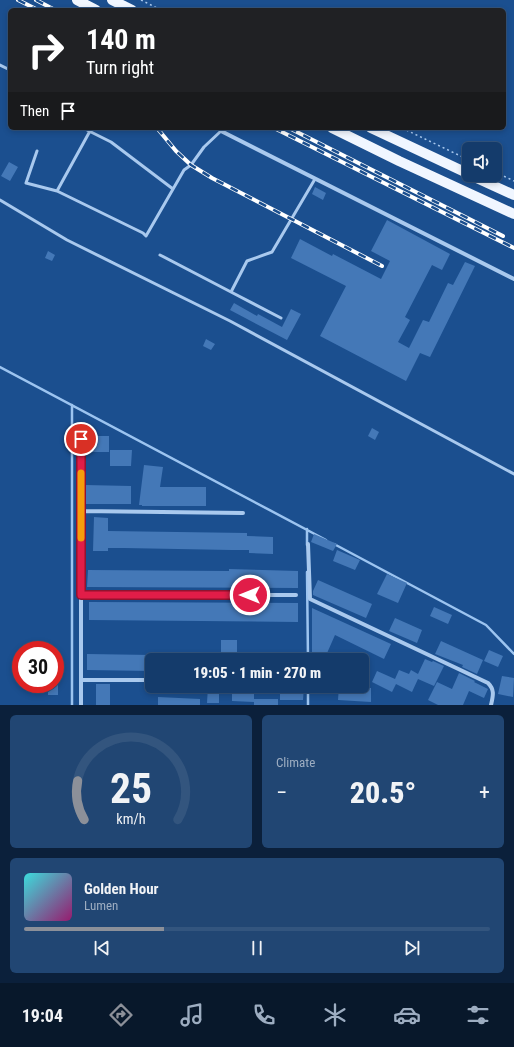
<!DOCTYPE html>
<meta charset="utf-8">
<style>
body{margin:0;font-family:"Roboto Condensed",sans-serif;background:#214673;color:#f1f3f6;height:100vh;display:flex;flex-direction:column;font-size:15px;white-space:nowrap}
*{box-sizing:border-box;margin:0}
p{font-size:13px;color:#9dadc1}
.icon{flex:none;width:22px;height:22px;fill:none;stroke:currentColor;stroke-width:2;stroke-linecap:round;stroke-linejoin:round}
.map{position:relative;height:705px;overflow:hidden}
.panel{display:flex;flex-direction:column;gap:10px;padding:10px;background:#0b203b;flex:1}
.panel>*{flex:none}
.hud{position:absolute;left:8px;top:8px;width:498px;height:122px;border-radius:6px;box-shadow:0 2px 6px #0003,0 0 0 1px #33557e;background:#202124;color:#fff;overflow:hidden}
.fabs{position:absolute;left:462px;top:142px;display:grid;gap:8px}
.fabs a{display:grid;place-items:center;width:40px;height:40px;border-radius:6px;background:#143b6b;box-shadow:0 2px 6px #0003,0 0 0 1px #33557e;font-size:20px}
.speed{position:absolute;left:12px;top:641px;display:flex;gap:8px;font-size:20px;font-weight:700;text-align:center}
.speed>*{display:grid;place-content:center;width:52px;height:52px;border-radius:50%;background:#143b6b;box-shadow:0 2px 6px #0003,0 0 0 1px #33557e;line-height:1}
.speed .limit{border:6px solid #d22;background:#fff;color:#111}
.pin{position:absolute;display:grid;place-items:center;width:34px;height:34px;color:#fff;margin:-17px;border:2px solid #fff;border-radius:50%;box-shadow:0 1px 4px #0007}
.me{position:absolute;width:44px;margin:-22px;rotate:270deg;stroke-linejoin:round;filter:drop-shadow(0 0 3px #0008)}
.turn{display:flex;align-items:center;gap:14px;height:84px;padding:0 12px;font-size:18px}
.turn .icon{width:52px;height:52px;stroke-width:2.5}
.turn b{display:block;font-size:28px;line-height:34px}
.then{display:flex;align-items:center;height:38px;padding:0 12px;background:#0003;gap:8px;font-size:15px}
.big{font-size:30px;font-weight:800;line-height:1.1}
.panel .card{flex:1;display:flex;flex-direction:column;justify-content:center;gap:6px;min-width:0;padding:0 14px;border-radius:6px;background:#214673}
.panel .dial{align-items:center;gap:0}
.dial svg{height:104px;overflow:visible;fill:none;stroke:#33557e;stroke-width:7;stroke-linecap:round;text-anchor:middle}
.dial text{fill:#f1f3f6;stroke:none}
.song{display:flex;align-items:center;gap:12px}
.cover{width:48px;height:48px;border-radius:6px;background:linear-gradient(135deg,hsl(180 70% 55%),hsl(320 70% 35%))}
.played{height:4px;border-radius:2px;background:linear-gradient(90deg,#8c9099 30%,#33557e 30%)}
.keys{display:flex;justify-content:space-around;direction:ltr}
.heat{display:flex;justify-content:space-between;align-items:center;font-size:22px;direction:ltr}
.panel .tiles{flex:1;display:grid;gap:10px;grid-template-columns:1fr 1fr}
.card:last-child{grid-column:span 2}
.trip{position:absolute;left:145px;top:653px;width:224px;height:40px;border-radius:6px;background:#143b6b;box-shadow:0 2px 6px #0003,0 0 0 1px #33557e;font-weight:800;line-height:40px;text-align:center}
.menu{display:flex;height:64px;justify-content:space-around;align-items:center;background:#08182b;color:#9dadc1}
.menu .icon{width:28px;height:28px}
.menu .selected{color:#8c9099}
.menu b{font-size:18px;color:#f1f3f6}
.map>svg:first-child{display:block}
.lines{fill:none;stroke-linecap:round;stroke-linejoin:round}
.stream{stroke:#9cc4f0;stroke-width:2.5}
.building{fill:#4478b7}
.path{stroke:#a9c9ee;stroke-width:1.5;stroke-dasharray:2 3;stroke-linecap:butt}
.service{stroke:#a9c9ee;stroke-width:3}
.minor{stroke:#a9c9ee;stroke-width:4}
.primary{stroke:#f0f6ff;stroke-width:10}
.rail-casing{stroke:#fff;stroke-width:4}
.rail{stroke:#1b4f8f;stroke-width:2.5;stroke-dasharray:8;stroke-linecap:butt}
.route-casing{stroke:#92132f;stroke-width:10}
.route{stroke:#e11d48;stroke-width:7}
.slow{stroke:#f59e0b;stroke-width:7}
</style>
<div class="map">
<svg width="514" height="705" viewBox="0 0 514 705">
<rect width="100%" height="100%" fill="#1b4f8f"/>
<g class="lines">
<!-- stream -->
<path class="stream" d="M0 367 326 540
M72 405V705
M307 529V545
M334 544 486 625 514 654
M307 572 308 660
M308 686V705"/>
</g>
<!-- building -->
<path class="building" d="M9 162 18 167 10 181 1 176Z
M315 187 326 193 323 200 312 194Z
M387 220 450 254 442 270 432 265 405 317 410 320 398 342 409 348 423 320 429 322 448 283 453 285 465 262 475 266 430 357 420 353 406 381 320 336 346 286 291 258 300 239 332 256 333 254 381 279 390 261 371 251Z
M48 251 55 255 52 261 45 258Z
M234 303 257 316 258 314 282 327 291 309 301 314 287 340 230 310Z
M206 339 215 344 211 350 203 346Z
M372 428 379 432 375 440 368 436Z
M87 436H109V452H87Z
M110 450H132L131 466H110Z
M144 465 163 467 160 487H206V506H142V505H139Z
M85 485 131 486V504H84Z
M94 517 108 518V531L247 533V536L273 537V554L249 553V550H231L124 548H108V551H93Z
M314 534 337 544 333 551 311 542Z
M337 550 360 560 355 570 333 561Z
M229 569 298 571V588L87 587 88 570 229 571Z
M387 574 407 583 398 603 377 594Z
M318 580 372 604 366 618 313 595V591Z
M89 602 298 603V622L89 620Z
M434 607 452 615 448 624 430 616Z
M312 608 391 644 384 659 335 635 324 660H312Z
M395 618 422 630 417 643 389 631Z
M221 640H237V658H221Z
M441 641 483 660 477 674 462 667 463 665 435 654Z
M489 650 503 656 498 667 484 661Z
M87 654 152 655V671L87 670Z
M425 659 432 662 433 661 444 666 434 686 418 679 412 692 396 684 392 692 372 682 377 671 395 679 399 670 409 674 411 670 418 674Z
M459 673 475 681 474 682 488 689 484 698 469 691 463 705H438L428 700 437 682 452 689Z
M502 676 514 678 513 697 498 694Z
M96 684H110V705H96Z
M48 685H58V695H48Z
M208 686H219V703H207Z
M232 686H254V702L232 701Z
M280 686H304L303 700H280Z
M339 686 371 688V702L338 700Z
M158 697 200 699V705H158Z
M254 699H278V705H254Z"/>
<g class="lines">
<!-- path -->
<path class="path" d="M141 0 161 10
M402 128 469 160
M495 172 514 181"/>
<!-- service -->
<path class="service" d="M0 65 10 70
M83 128 111 142 173 189
M37 151 26 183 57 191 143 233 146 236 184 170 191 165 204 147 221 131
M57 191 90 131
M0 200 67 240 230 321 514 474
M160 255 231 292 247 261 272 252 315 179
M231 292 281 318"/>
<!-- minor -->
<path class="minor" d="M221 131 514 279
M81 511 243 513
M308 544 310 599 488 683C495 690 493 696 491 705
M81 595H296
M81 680H152
M81 705V439"/>
<!-- primary -->
<path class="primary" d="M77 0 96 10
M112 0 132 10
M332 128 399 161 514 214
M371 128 469 174
M470 175 514 195"/>
<!-- rail casing -->
<g class="rail-casing">
<path id="rail" d="M18 0 38 10
M36 0 55 10
M157 128 176 151 191 165 212 178 382 266
M274 128 514 248
M289 128 503 236"/>
</g>
<!-- rail -->
<use href="#rail" class="rail"/>
</g>
<g class="lines">
<!-- route casing -->
<g class="route-casing">
<path id="route" d="M81 439V595H250"/>
</g>
<!-- route -->
<use href="#route" class="route"/>
<!-- slow -->
<path class="slow" d="M81 538V473"/>
</g>
</svg>
<div class="fabs">
<a><svg class="icon" aria-label="sound" viewBox="0 0 24 24"><path d="M4 9h4l5-4v14l-5-4H4zM17 9q2 3 0 6"/></svg></a>
</div>
<div class="speed"><div class="limit">30</div></div>
<div class="pin" style="left:81px;top:439px;background:#d93025"><svg class="icon" aria-label="arrive" viewBox="0 0 24 24"><path d="M6 21V4h12l-3 4 3 4H6"/></svg></div>
<svg class="me" style="left:250px;top:595px" viewBox="-20 -20 40 40"><circle r="17" fill="#e11d48" stroke="#fff" stroke-width="3"/><path d="M0-11L8 9 0 5-8 9z" fill="#fff"/></svg>
<div class="trip">19:05 · 1 min · 270 m</div>
<div class="hud">
<div class="turn"><svg class="icon" aria-label="right" viewBox="0 0 24 24"><path d="M7 20v-9h11M14 6l5 5-5 5"/></svg><div><b>140 m</b>Turn right</div></div>
<div class="then">Then<svg class="icon" aria-label="arrive" viewBox="0 0 24 24"><path d="M6 21V4h12l-3 4 3 4H6"/></svg></div>
</div>
</div>
<section class="panel">
<div class="tiles">
<div class="card dial"><svg viewBox="0 0 100 80">
<path d="M14 69A42 42 0 1 1 86 69"/>
<path d="M14 69A42 42 0 0 1 9 39" stroke="#8c9099"/>
<text x="50" y="56" font-size="32" font-weight="700">25</text>
<text x="50" y="72" font-size="11">km/h</text>
</svg></div>
<div class="card"><p>Climate</p>
<div class="heat"><a>−</a><b class="big">20.5°</b><a>+</a></div>
</div>
<div class="card">
<div class="song"><i class="cover"></i><div><b>Golden Hour</b><p>Lumen</p></div></div>
<div class="played"></div>
<div class="keys"><svg class="icon" aria-label="previous" viewBox="0 0 24 24"><path d="M18 5L8 12l10 7zM5 5v14"/></svg><svg class="icon" aria-label="pause" viewBox="0 0 24 24"><path d="M8 5v14M16 5v14"/></svg><svg class="icon" aria-label="next" viewBox="0 0 24 24"><path d="M6 5l10 7-10 7zM19 5v14"/></svg></div>
</div>
</div>
</section>
<nav class="menu">
<b>19:04</b>
<svg class="icon selected" aria-label="directions" viewBox="0 0 24 24"><path d="M12 3l9 9-9 9-9-9zM9 14v-3h6M13 9l2 2-2 2"/></svg>
<svg class="icon" aria-label="music" viewBox="0 0 24 24"><path d="M9 18V5l10-2v13"/><circle cx="6" cy="18" r="3"/><circle cx="16" cy="16" r="3"/></svg>
<svg class="icon" aria-label="phone" viewBox="0 0 24 24"><path d="M5 4h4l2 5-3 2q2 4 5 5l2-3 5 2v4C11 20 4 13 5 4z"/></svg>
<svg class="icon" aria-label="climate" viewBox="0 0 24 24"><path d="M12 3v18M4 7l16 10M4 17L20 7"/></svg>
<svg class="icon" aria-label="car" viewBox="0 0 24 24"><path d="M5 17H2v-5l4-1 3-4h7l3 4 3 1v5h-3M9 17h6M6 11h13"/><circle cx="7" cy="17" r="2"/><circle cx="17" cy="17" r="2"/></svg>
<svg class="icon" aria-label="filters" viewBox="0 0 24 24"><path d="M4 7h16M4 17h16"/><circle cx="9" cy="7" r="2"/><circle cx="15" cy="17" r="2"/></svg>
</nav>
